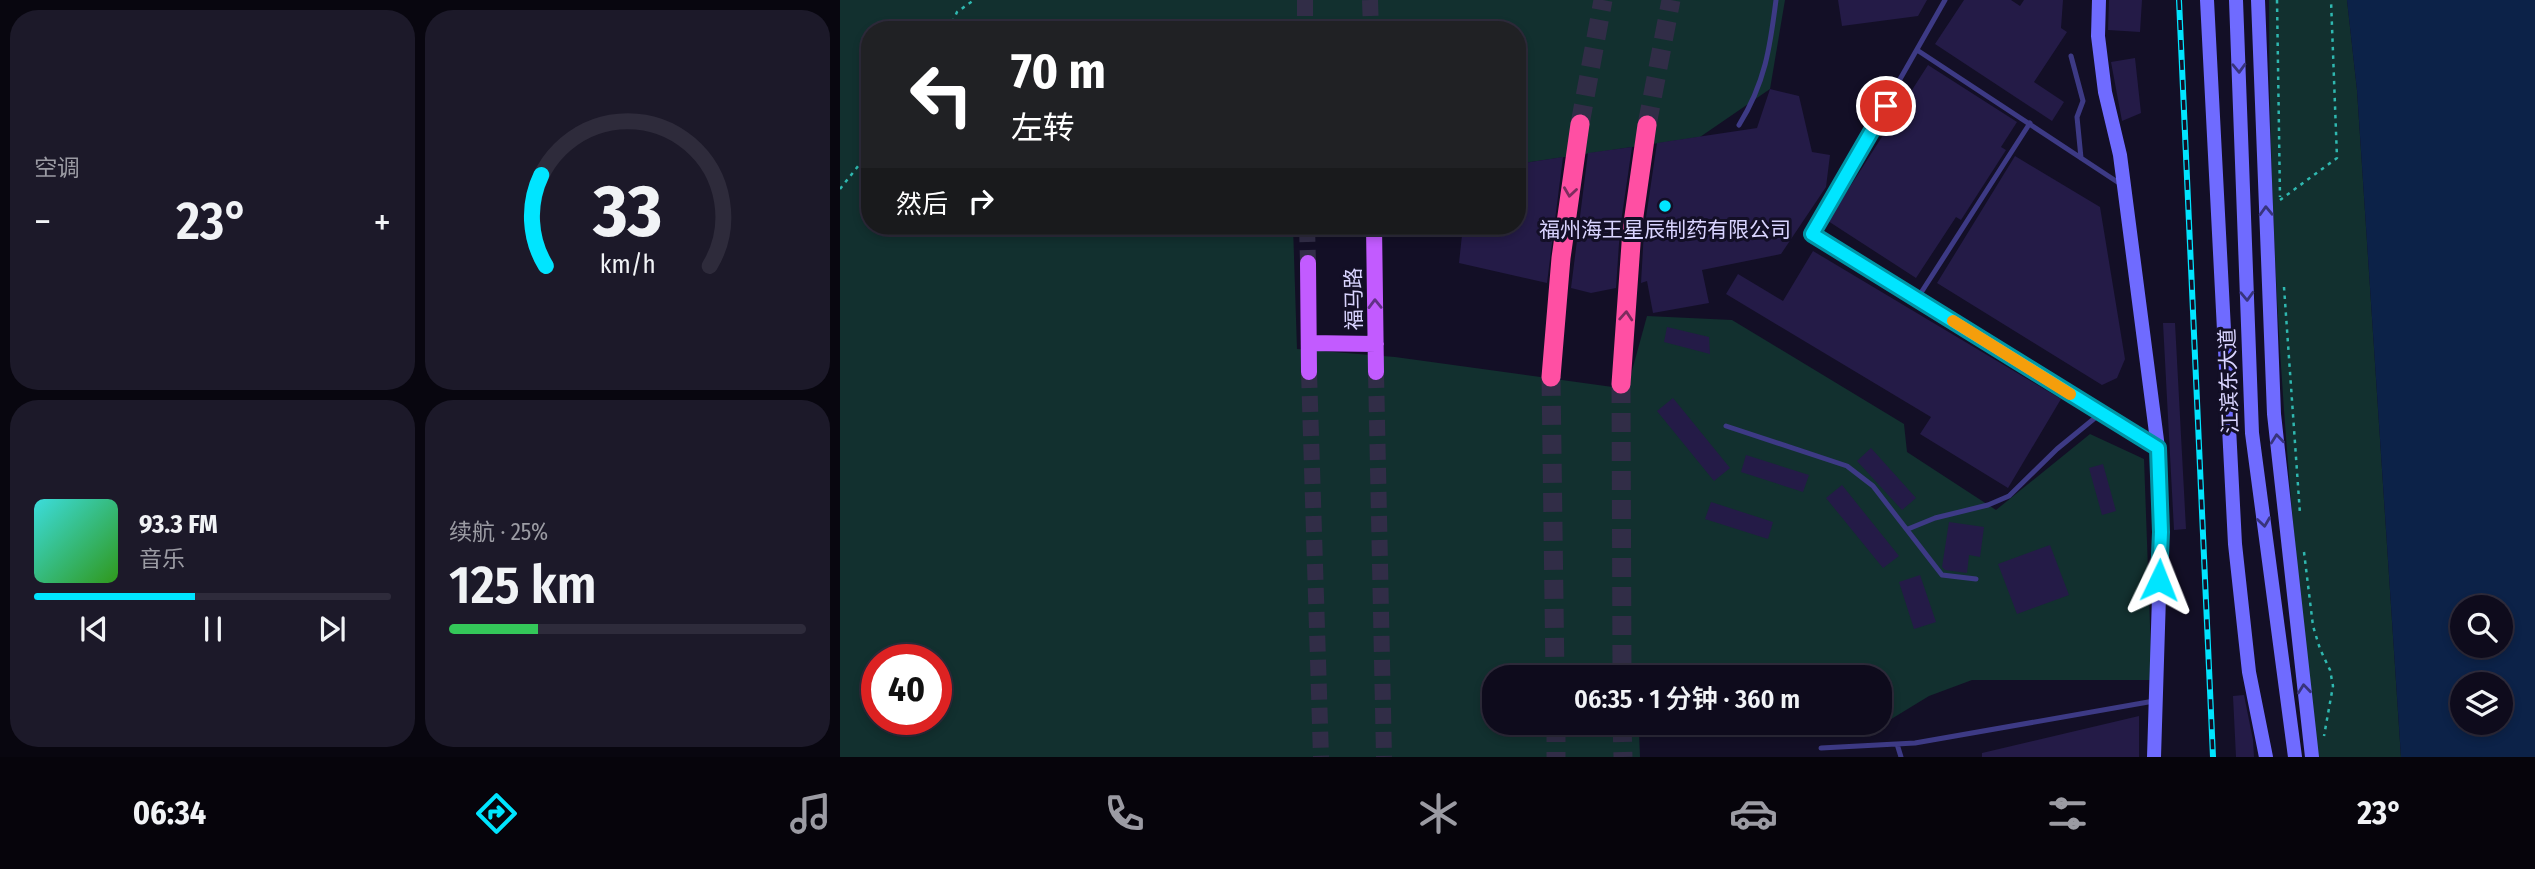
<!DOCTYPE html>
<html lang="zh">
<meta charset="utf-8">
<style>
body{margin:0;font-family:"Fira Sans Condensed","Noto Sans SC",sans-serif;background:#1c1929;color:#f1f3f6;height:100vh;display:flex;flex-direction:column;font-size:26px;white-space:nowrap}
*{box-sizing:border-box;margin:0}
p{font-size:23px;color:#9b9ba3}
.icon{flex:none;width:38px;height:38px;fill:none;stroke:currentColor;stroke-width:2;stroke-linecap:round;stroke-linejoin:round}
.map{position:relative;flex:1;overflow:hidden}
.details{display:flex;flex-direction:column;gap:10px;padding:10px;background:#08060f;width:840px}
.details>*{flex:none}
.guide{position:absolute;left:21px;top:21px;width:665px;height:214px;border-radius:28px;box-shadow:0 4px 10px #0003,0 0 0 2px #2e2b3b;background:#202124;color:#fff;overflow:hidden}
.fabs{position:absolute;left:1610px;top:595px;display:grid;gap:14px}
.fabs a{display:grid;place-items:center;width:63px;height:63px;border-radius:50%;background:#0e0b1c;box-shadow:0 4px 10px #0003,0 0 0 2px #2e2b3b;font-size:35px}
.speed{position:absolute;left:21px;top:644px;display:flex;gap:14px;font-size:35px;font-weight:700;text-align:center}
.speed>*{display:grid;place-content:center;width:91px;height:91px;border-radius:50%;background:#0e0b1c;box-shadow:0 4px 10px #0003,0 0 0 2px #2e2b3b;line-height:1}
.speed .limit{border:10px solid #d22;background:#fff;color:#111}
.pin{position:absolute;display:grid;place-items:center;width:60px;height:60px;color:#fff;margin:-30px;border:4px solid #fff;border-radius:50%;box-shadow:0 2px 7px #0007}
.me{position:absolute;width:77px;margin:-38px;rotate:2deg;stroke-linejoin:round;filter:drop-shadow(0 0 5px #0008)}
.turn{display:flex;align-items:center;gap:24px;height:147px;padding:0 35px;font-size:32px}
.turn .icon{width:91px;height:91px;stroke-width:2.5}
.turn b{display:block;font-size:49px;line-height:60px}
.then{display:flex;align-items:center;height:66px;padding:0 35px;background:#0003;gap:14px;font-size:26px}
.big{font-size:52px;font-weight:600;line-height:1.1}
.details .card{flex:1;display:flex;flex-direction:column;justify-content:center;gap:10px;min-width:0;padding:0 24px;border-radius:28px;background:#1c1929}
.details .dial{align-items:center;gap:0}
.dial svg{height:182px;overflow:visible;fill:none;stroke:#2e2b3b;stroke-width:7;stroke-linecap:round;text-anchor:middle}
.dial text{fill:#f1f3f6;stroke:none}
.song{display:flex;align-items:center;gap:21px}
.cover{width:84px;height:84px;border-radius:10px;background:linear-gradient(135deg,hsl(180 70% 55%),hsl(110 70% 35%))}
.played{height:7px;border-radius:4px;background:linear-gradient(90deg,#00e5ff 45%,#2e2b3b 45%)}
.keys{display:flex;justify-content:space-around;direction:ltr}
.heat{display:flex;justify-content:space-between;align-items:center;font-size:38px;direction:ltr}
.charge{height:10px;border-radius:5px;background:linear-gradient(90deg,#34c759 25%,#2e2b3b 0)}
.details .tiles{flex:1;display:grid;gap:10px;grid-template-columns:repeat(2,1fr)}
.trip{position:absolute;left:642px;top:665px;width:410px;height:70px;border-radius:28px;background:#0e0b1c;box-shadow:0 4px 10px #0003,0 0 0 2px #2e2b3b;font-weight:600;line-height:70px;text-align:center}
.dock{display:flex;height:112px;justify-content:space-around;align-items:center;background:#06040b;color:#9b9ba3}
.dock .icon{width:49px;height:49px}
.dock .selected{color:#00e5ff}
.dock b{font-size:32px;color:#f1f3f6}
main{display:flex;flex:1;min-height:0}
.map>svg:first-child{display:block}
.green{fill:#12302f;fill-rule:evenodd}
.water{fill:#0c2248;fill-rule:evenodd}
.building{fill:#241b47}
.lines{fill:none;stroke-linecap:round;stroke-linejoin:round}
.primary-tunnel{stroke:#312d47;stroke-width:16;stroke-dasharray:16 8;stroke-linecap:butt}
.highway-tunnel{stroke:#312d47;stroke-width:19;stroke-dasharray:19 10;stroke-linecap:butt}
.path{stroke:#2fb8b0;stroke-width:2.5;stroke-dasharray:3.5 5;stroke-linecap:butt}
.lane{stroke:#3d3a85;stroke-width:5}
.secondary{stroke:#6f6bff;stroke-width:14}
.primary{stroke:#c25bff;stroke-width:16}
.highway{stroke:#ff4fa3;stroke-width:19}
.rail-casing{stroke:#00e5ff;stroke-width:6}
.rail{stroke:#130f26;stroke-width:3.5;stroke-dasharray:10;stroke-linecap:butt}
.oneway{stroke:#38347d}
.oneway2{stroke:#7d2c5e}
.oneway3{stroke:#623188}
.route-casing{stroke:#0095a6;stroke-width:18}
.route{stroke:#00e5ff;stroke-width:12}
.slow{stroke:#f59e0b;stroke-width:12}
.poi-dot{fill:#00e5ff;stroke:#130f26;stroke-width:2.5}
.labels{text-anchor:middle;stroke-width:6;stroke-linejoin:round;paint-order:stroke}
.poi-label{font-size:21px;fill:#d9d4ff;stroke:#130f26}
.street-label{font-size:21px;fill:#d9d4ff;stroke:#130f26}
</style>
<main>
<section class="details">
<div class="tiles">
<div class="card"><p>空调</p>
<div class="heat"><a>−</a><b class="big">23°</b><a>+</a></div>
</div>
<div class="card dial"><svg viewBox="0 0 100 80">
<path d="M14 69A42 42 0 1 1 86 69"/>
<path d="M14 69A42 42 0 0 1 12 29" stroke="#00e5ff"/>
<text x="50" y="56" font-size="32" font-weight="700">33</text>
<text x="50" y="72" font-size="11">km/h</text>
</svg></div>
<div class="card">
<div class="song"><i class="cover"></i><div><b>93.3 FM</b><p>音乐</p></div></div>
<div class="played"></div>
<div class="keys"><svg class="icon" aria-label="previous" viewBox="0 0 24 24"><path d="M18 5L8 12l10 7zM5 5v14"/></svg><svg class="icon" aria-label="pause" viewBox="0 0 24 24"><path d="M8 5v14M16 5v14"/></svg><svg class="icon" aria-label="next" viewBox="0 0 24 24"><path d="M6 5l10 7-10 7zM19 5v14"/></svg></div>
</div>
<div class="card"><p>续航 · 25%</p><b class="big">125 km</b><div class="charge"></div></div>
</div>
</section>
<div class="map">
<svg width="1695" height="757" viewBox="0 0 1695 757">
<rect width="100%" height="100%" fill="#130f26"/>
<!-- green -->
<path class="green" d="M0 0H945L930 89 860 137 677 164V30H30V226H453L457 349 555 357 787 389 807 316 892 320 1064 424 1067 452 1156 510 1250 434 1304 459 1312 680H1132L1089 696 1048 721 1040 722V677H654V723H1036L1014 726 799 733 800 757H0ZM37 660H96V719H37Z
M1429 0H1507L1517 90 1561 757H1478C1447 506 1429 253 1429 0Z"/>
<!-- water -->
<path class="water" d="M1507 0H1695V757H1561L1517 90ZM1622 607H1661V646H1622ZM1622 684H1661V723H1622Z"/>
<!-- building -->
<path class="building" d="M998 0H1087L1078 16 1002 26Z
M1124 0H1171L1180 6 1184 0H1223L1221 28 1227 32 1194 82 1224 102 1212 121 1095 44Z
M1269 0H1302L1300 32 1268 30Z
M1295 58 1301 113 1282 121 1271 62Z
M1088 65 1177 122 1161 147 1166 150 1121 220 1116 217 1076 278 988 221Z
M930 89 959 96 972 152 990 155 986 187 941 254 862 270 869 303 813 313 807 281 801 283 804 231 817 143 917 128Z
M792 147 780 229 776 288 751 293 731 288 748 153Z
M1175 156 1260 207 1285 359 1277 378 1262 385 1097 283Z
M723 157 707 283 619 263 623 226H677V164Z
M973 251 1221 399 1168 488 1080 434 1091 417 886 294 898 274 943 301Z
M1323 323H1335L1346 529 1334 530Z
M827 327 869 337 870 354 824 342Z
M833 398 890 468 874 481 817 411Z
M1031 448 1076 498 1062 510 1017 461Z
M906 455 969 475 963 492 901 472Z
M1263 464 1276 511 1262 515 1249 468Z
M1002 485 1059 556 1043 568 986 498Z
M871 502 933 522 928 539 865 519Z
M1109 522 1144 527 1140 557 1129 555 1127 573 1105 570 1102 567Z
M1210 545 1229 595 1177 614 1158 564Z
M1080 575 1096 622 1074 629 1059 582Z
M1404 695 1413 740 1414 757H1396L1393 696Z
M1299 716V757H1142V753Z"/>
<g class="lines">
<!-- primary-tunnel -->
<path class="primary-tunnel" d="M465 0V30
M530 0 531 30
M467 226 468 263
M469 372 481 757
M536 372 544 757"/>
<!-- highway-tunnel -->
<path class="highway-tunnel" d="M740 124 763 0
M807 125 831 0
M711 377 715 677
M781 384 782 677
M716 723V757
M782 723 783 757"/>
<!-- path -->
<path class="path" d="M1437 0 1440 197
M109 30 117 12 134 0
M30 79 27 89 30 108
M0 189 30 151
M1440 200 1497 158 1491 0
M1444 287 1460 514
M1464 552 1473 626 1480 649 1490 670 1493 686 1484 736"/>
<!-- lane -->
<path class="lane" d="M1105 0 972 234 1316 446
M1077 50 1282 185
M1231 56 1243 101 1237 117 1241 158
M899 125C925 83 930 48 936 0
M1077 299 1190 123
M886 426 1007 466 1033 486 1102 575 1136 579
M1068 529 1095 518 1148 505 1169 496 1217 449 1261 413
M1057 744 1061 757
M981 748 1075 743 1314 701"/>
<!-- secondary -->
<path class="secondary" d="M1259 0 1258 36 1265 92 1280 155 1318 448 1321 532 1314 757
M1367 0 1395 544 1409 672 1426 757
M1396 0 1412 433 1455 757
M1418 0 1434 414 1472 757"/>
<!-- primary -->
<path class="primary" d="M534 226 536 372
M468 263 469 372
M469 343 536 344"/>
<!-- highway -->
<path class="highway" d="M711 377 721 258 740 124
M781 384 792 230 807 125"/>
<!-- rail casing -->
<g class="rail-casing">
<path id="rail" d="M1339 0 1373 757"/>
</g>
<!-- rail -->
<use href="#rail" class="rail"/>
</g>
<!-- one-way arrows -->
<defs><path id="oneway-chevron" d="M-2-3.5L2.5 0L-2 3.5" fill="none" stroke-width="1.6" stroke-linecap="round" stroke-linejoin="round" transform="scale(1.75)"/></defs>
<g class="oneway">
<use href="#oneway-chevron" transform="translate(1399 68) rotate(88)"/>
<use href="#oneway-chevron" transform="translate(1426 211) rotate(-92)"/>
<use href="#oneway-chevron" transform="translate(1407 296) rotate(88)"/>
<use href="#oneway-chevron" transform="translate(1437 439) rotate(-96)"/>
<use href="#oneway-chevron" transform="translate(1424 522) rotate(82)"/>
<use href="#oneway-chevron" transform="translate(1464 689) rotate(-96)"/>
</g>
<g class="oneway2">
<use href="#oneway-chevron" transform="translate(730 192) rotate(98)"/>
<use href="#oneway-chevron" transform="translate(786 316) rotate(-86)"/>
</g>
<use class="oneway3" href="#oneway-chevron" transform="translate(535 304) rotate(-91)"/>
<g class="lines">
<!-- route casing -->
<g class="route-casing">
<path id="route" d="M1046 106 972 234 1318 448 1321 532 1319 580"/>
</g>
<!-- route -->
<use href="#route" class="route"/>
<!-- slow -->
<path class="slow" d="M1113 321 1230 394"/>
</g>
<!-- markers -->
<circle class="poi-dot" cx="825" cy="206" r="7"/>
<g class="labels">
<!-- poi labels -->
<g class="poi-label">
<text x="825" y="237">福州海王星辰制药有限公司</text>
</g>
<!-- street labels -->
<g class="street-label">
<text transform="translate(514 299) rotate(-91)" y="7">福马路</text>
<text transform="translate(1389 381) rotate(-92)" y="7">江滨东大道</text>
</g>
</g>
</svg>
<div class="fabs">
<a><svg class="icon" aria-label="search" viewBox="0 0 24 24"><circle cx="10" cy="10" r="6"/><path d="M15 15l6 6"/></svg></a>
<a><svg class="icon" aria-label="layers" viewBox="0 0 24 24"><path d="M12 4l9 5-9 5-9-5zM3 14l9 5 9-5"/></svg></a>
</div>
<div class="speed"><div class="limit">40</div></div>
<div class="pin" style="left:1046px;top:106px;background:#d93025"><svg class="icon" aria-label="arrive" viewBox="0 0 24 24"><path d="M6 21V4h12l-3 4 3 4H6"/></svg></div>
<svg class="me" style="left:1319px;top:580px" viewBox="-20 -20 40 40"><path d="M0-17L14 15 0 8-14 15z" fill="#00e5ff" stroke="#fff" stroke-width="4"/></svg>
<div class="trip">06:35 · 1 分钟 · 360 m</div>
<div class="guide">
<div class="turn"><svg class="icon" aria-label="left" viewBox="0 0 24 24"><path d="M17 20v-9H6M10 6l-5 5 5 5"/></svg><div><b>70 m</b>左转</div></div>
<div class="then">然后<svg class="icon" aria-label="right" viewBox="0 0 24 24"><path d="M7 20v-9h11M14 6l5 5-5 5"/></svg></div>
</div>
</div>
</main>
<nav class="dock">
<b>06:34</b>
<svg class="icon selected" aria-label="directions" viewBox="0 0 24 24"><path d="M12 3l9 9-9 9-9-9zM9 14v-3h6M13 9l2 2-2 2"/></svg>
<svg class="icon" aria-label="music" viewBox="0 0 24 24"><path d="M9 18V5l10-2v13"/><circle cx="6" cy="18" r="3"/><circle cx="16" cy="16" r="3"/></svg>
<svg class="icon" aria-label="phone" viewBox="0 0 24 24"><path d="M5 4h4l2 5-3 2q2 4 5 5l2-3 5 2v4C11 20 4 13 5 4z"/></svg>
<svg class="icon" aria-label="climate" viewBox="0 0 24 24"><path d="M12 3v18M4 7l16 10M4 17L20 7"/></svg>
<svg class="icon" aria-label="car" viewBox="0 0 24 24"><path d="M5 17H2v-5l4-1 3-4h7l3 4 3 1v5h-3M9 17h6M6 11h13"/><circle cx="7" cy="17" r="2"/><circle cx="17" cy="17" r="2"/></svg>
<svg class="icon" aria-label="filters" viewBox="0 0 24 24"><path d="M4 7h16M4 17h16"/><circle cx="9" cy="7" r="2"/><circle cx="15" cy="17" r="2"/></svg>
<b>23°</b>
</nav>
